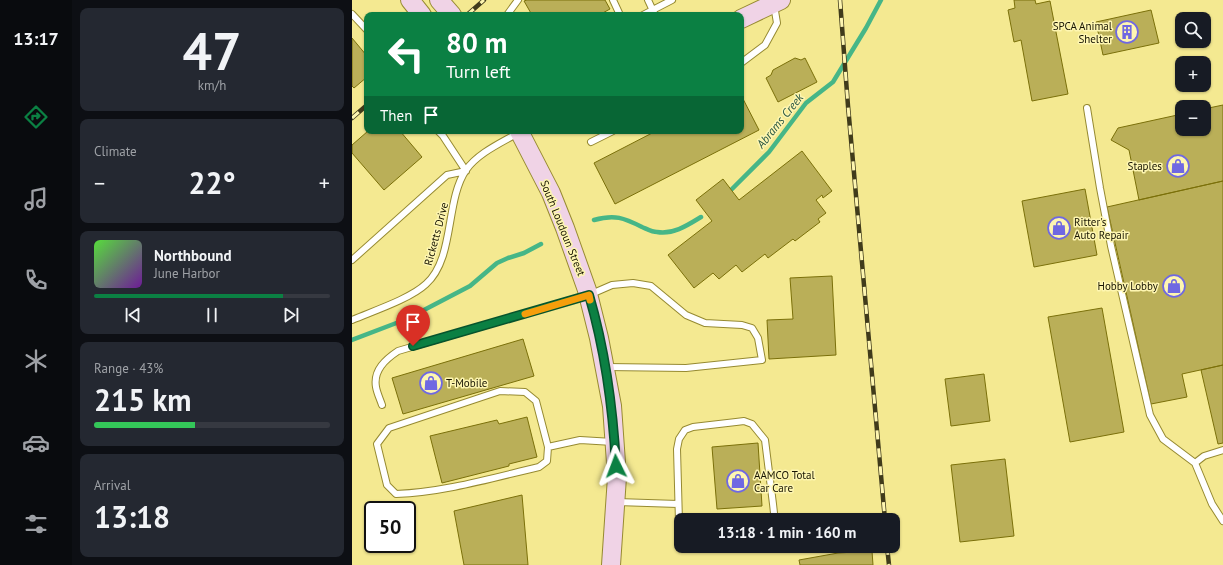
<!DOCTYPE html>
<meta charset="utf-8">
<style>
body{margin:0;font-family:"PT Sans",sans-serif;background:#242831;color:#f1f3f6;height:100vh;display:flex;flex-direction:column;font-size:15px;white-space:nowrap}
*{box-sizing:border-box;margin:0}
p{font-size:13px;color:#9ea1a6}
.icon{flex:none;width:22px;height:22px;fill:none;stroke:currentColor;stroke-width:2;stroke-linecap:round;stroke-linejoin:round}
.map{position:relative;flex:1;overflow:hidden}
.details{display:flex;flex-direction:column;gap:8px;padding:8px;background:#0d0f14;width:280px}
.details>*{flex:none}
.top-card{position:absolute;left:12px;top:12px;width:380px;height:122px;border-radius:8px;box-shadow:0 1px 3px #0004;background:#0b8043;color:#fff;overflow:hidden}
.fabs{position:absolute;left:823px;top:12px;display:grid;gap:8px}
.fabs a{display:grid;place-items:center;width:36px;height:36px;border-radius:8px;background:#171b24;box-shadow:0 1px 3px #0004;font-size:20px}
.speed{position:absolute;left:12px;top:501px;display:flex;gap:8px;font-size:20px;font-weight:700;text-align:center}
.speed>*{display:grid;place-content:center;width:52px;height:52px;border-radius:50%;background:#171b24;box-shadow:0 1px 3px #0004;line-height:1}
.speed .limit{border:2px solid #111;border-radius:6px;background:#fff;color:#111}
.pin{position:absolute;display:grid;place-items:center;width:34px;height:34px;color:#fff;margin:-41px -17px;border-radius:50% 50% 50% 0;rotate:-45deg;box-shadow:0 0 4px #0007}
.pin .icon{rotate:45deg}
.me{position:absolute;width:44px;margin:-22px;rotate:357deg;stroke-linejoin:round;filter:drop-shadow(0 0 3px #0008)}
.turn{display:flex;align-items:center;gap:14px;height:84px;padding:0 16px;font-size:18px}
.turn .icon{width:52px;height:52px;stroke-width:2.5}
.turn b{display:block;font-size:28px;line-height:34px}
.then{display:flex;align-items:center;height:38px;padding:0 16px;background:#0003;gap:8px;font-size:15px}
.big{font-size:30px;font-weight:700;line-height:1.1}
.details .tile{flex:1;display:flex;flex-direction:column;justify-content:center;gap:6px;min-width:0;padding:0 14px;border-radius:8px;background:#242831}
.details .dial{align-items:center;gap:0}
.dial b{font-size:52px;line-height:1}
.song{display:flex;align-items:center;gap:12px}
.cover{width:48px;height:48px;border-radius:6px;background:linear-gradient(135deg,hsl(110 70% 55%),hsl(280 70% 35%))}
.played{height:4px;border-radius:2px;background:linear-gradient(90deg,#0b8043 80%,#363941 80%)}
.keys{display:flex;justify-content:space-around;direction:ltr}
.heat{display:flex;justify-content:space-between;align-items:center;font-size:22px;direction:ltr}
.charge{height:6px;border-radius:3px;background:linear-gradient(90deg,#34c759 43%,#363941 0)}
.trip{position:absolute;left:322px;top:513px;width:226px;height:40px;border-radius:8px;background:#171b24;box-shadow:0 1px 3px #0004;font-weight:700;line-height:40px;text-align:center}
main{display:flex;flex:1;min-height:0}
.tab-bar{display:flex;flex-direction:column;width:72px;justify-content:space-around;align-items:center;background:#090b0e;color:#9ea1a6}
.tab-bar .icon{width:28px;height:28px}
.tab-bar .on{color:#0b8043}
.tab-bar b{font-size:18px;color:#f1f3f6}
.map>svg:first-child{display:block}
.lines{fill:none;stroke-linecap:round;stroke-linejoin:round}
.stream{stroke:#46b687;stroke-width:4.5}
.building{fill:#baaf58;stroke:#7b700a}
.lane-casing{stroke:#968a31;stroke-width:8}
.secondary-casing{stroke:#968a31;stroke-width:20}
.lane{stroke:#fff;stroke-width:6}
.secondary{stroke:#f0d3e6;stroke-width:18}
.rail-casing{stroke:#403b1b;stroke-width:4.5}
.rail{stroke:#fef6b1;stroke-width:3;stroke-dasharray:9;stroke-linecap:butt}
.route-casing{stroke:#07532c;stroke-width:10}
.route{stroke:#0b8043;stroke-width:7}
.slow{stroke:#f59e0b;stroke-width:7}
.labels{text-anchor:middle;stroke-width:3;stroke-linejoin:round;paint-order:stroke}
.poi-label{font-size:11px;fill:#171400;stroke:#fef6b1;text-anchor:end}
.street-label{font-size:11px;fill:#171400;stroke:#fef6b1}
.water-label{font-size:12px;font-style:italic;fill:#295742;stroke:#fef6b1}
</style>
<main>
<nav class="tab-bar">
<b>13:17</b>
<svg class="icon on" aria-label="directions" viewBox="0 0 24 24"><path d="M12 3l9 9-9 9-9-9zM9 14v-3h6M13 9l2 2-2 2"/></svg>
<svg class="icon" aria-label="music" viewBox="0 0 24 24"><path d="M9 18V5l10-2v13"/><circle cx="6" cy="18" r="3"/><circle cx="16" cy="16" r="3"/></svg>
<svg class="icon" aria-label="phone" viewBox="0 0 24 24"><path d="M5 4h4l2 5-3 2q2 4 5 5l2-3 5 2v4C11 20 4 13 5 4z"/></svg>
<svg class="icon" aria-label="climate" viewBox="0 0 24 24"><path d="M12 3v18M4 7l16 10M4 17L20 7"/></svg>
<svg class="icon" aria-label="car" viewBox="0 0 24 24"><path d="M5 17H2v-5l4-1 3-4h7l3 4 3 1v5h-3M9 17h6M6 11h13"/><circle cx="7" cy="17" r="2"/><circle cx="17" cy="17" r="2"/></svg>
<svg class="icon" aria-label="filters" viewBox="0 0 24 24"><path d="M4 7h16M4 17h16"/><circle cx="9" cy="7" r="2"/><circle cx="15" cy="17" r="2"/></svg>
</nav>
<section class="details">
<div class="tile dial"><b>47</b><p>km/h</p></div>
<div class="tile"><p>Climate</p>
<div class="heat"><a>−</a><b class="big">22°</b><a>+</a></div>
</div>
<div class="tile">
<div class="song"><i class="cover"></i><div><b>Northbound</b><p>June Harbor</p></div></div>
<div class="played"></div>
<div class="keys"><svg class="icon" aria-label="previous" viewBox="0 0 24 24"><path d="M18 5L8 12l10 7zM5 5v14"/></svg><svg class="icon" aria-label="pause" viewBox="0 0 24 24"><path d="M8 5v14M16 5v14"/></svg><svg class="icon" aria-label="next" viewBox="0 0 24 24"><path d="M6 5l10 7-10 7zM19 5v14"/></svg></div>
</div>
<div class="tile"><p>Range · 43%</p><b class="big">215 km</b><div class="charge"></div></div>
<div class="tile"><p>Arrival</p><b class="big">13:18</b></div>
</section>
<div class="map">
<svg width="871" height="565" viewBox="0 0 871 565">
<rect width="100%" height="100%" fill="#f4e991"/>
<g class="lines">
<!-- stream -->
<path class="stream" d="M377 192 417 152 454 103 481 82 514 28 529 0
M242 220C263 214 272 218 290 227 295 229 300 232 305 232 321 235 336 225 349 217
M0 340 47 322 72 310 118 286 145 263 156 258 172 253 189 244"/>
</g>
<!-- building -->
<path class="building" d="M175 0H253L258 9 247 15H180L172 1Z
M662 0H683L684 4 698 1 716 94 680 101 669 40 662 42 656 10 663 8Z
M799 10 807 43 751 55 744 22Z
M0 38 15 56V77L2 88 0 86Z
M443 58 449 60 453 58 465 82 426 102 414 78 419 75 421 70Z
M389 95 407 130 263 204 242 163 304 131H389Z
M871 105V181L787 200 777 150 759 140 766 128 830 114V129H852V109Z
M16 131H48L70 157 32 190 0 153V145Z
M450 151 480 191 471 198 470 195 464 200 474 213 466 219 468 222 443 241 441 239 416 258 413 254 390 272 384 265 367 279 361 273 342 288 316 255 360 221 344 200 371 179 387 200Z
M871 181V365L830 374 835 397 799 404 755 207Z
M733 189 745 255 682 267 670 201Z
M480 276 484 355 417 359 415 320 441 319 438 278Z
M750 308 772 432 718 442 696 317Z
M171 339 182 376 51 414 40 378Z
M871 365V443L866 444 849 370Z
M632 374 638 421 599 426 593 379Z
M175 417 185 457 157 464V466L90 483 78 436 145 420 147 424Z
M406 443 410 506 365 509 360 447Z
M653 459 662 536 608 542 599 465Z
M170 495 176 565H112L102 511Z
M520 551 521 565H448L447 560 486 553Z"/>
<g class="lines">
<!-- lane casing -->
<g class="lane-casing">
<path id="lane" d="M261 0 268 15
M296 0 303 15
M0 14 15 30
M155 15 166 0
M291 15 320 0
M389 63 413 45 425 23 422 5
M735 108 748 188 759 246 798 415 811 439 843 463
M239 142 261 131
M0 260 95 175 114 171 91 136 86 131
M0 320C21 311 58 299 74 284 103 258 93 201 114 170 126 153 149 143 166 133
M30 405C28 399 25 393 24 387 21 370 34 359 46 351L237 295 260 285 281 283 299 286 334 315 353 323 390 325 400 328 406 338 410 360 334 368 254 367
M196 447 195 461 187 467C140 478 93 492 44 494L35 485 25 444 37 428 148 391 173 392 184 401 196 447 228 440 261 442
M871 450 852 456 843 463 860 504 871 521
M265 502 326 504
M329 528 327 522 325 449 327 439 333 430 341 427 384 422 392 421 400 424 413 440 421 504 422 513 420 520"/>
</g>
<!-- secondary casing -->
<g class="secondary-casing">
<path id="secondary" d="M58 0 70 15
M87 0 100 15
M389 19 429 0
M167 131 199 193 213 228 235 290 247 338 260 406 265 477 259 565"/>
</g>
<!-- lane -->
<use href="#lane" class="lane"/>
<!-- secondary -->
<use href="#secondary" class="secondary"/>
<!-- rail casing -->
<g class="rail-casing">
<path id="rail" d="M488 0 496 106 533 520
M115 15 132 0
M0 118 15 105
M535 546 537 565"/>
</g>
<!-- rail -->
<use href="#rail" class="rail"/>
</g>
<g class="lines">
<!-- route casing -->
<g class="route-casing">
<path id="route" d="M61 346 237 295C253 350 261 408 264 466"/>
</g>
<!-- route -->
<use href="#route" class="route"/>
<!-- slow -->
<path class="slow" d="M173 314 237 295 238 300"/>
</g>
<!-- icons -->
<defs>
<g id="building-ring" transform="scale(1.15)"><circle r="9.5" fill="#fef6b1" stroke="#6f68e2" stroke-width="1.5"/><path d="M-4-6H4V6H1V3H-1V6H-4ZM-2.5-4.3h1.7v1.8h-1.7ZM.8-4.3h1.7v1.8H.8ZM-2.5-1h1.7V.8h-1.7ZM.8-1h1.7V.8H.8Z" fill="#6f68e2"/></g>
<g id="shop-ring" transform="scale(1.15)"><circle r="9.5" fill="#fef6b1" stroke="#6f68e2" stroke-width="1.5"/><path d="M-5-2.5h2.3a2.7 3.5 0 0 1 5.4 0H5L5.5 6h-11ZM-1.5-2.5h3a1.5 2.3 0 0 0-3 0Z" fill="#6f68e2"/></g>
</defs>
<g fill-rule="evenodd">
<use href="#building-ring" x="775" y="32"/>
<use href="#shop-ring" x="826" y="166"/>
<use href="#shop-ring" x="707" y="228"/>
<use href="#shop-ring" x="822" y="286"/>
<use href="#shop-ring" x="79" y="383"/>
<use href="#shop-ring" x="386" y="481"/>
</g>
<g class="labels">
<!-- poi labels -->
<g class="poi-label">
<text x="760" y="30">SPCA Animal<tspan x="760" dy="13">Shelter</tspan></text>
<text x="810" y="170">Staples</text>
<text x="722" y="226" text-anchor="start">Ritter's<tspan x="722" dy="13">Auto Repair</tspan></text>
<text x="806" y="290">Hobby Lobby</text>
<text x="94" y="387" text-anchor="start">T-Mobile</text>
<text x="402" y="479" text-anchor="start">AAMCO Total<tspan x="402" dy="13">Car Care</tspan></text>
</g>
<!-- street labels -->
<g class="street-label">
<text transform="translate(211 228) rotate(68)" y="4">South Loudoun Street</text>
<text transform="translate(84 234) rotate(-75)" y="4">Ricketts Drive</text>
</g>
<!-- water labels -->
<g class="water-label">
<text transform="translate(428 121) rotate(-51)" y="4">Abrams Creek</text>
</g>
</g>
</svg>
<div class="fabs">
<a><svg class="icon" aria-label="search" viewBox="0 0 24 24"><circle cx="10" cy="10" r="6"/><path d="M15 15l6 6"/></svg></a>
<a>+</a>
<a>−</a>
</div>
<div class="speed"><div class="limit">50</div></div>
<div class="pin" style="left:61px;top:346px;background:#d93025"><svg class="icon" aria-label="arrive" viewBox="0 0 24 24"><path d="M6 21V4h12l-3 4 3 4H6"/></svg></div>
<svg class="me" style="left:264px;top:466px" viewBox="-20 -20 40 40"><path d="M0-17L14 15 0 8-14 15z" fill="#0b8043" stroke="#fff" stroke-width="4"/></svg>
<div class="trip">13:18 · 1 min · 160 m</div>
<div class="top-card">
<div class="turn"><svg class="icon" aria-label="left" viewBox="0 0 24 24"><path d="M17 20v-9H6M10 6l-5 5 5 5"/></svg><div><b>80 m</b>Turn left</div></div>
<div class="then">Then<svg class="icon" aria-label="arrive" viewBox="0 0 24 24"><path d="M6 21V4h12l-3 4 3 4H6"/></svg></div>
</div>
</div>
</main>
